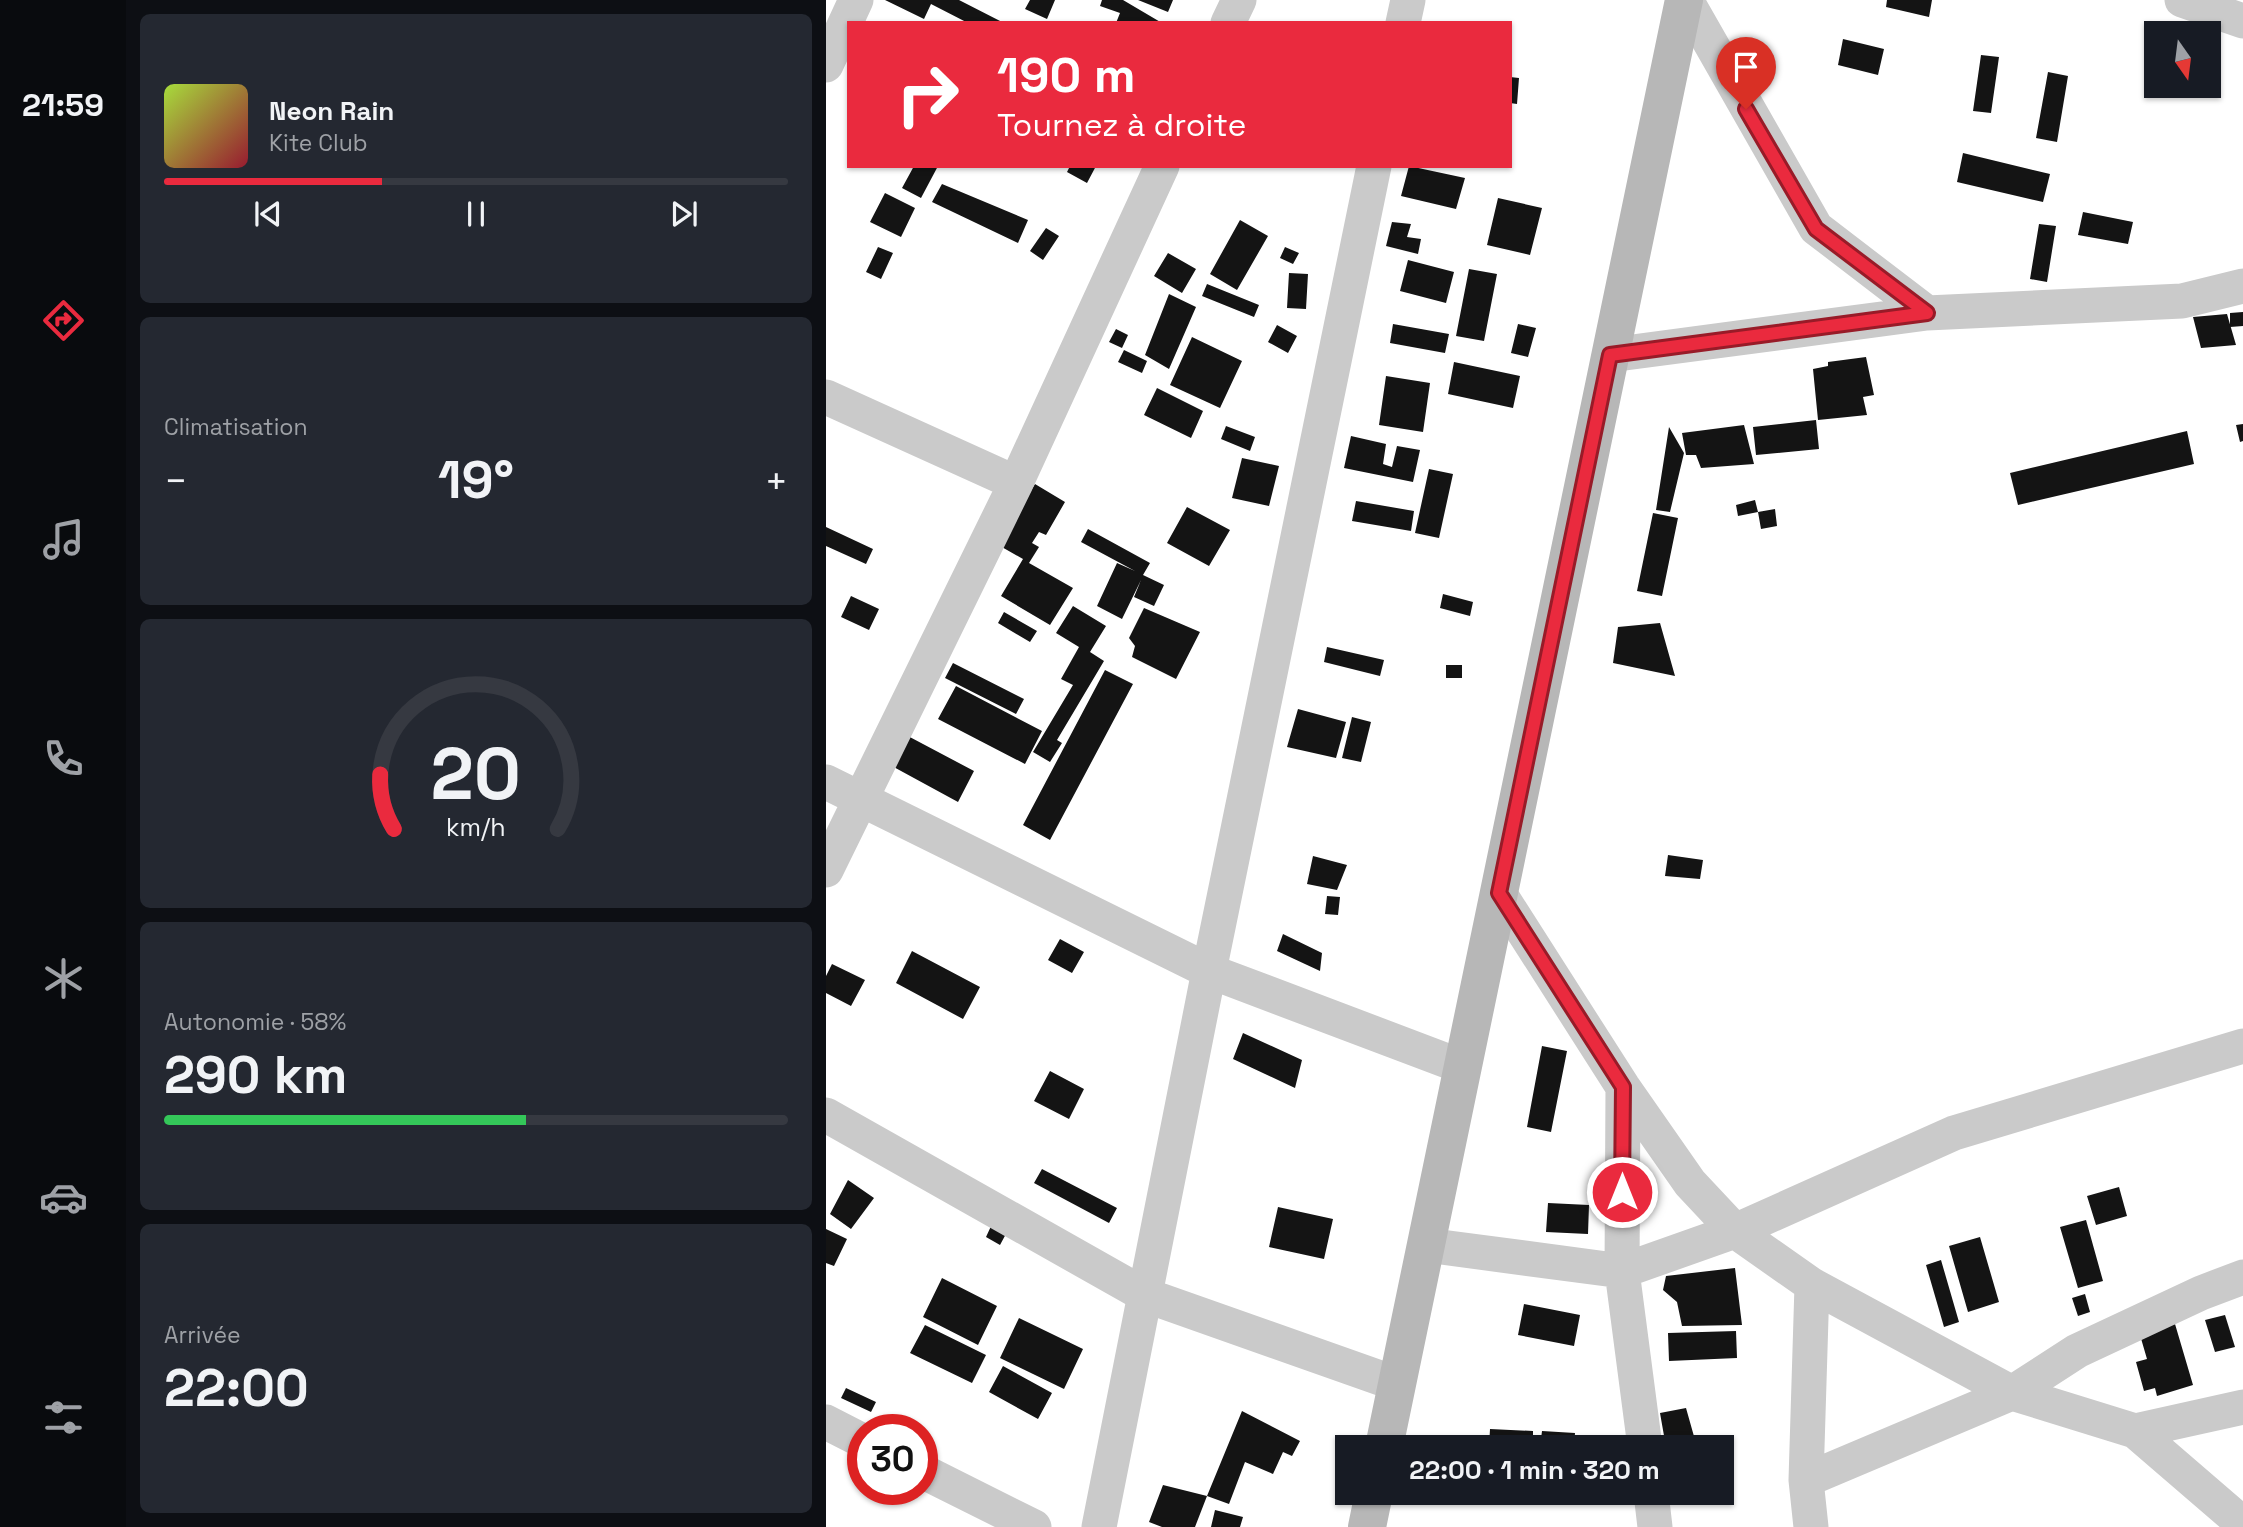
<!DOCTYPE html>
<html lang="fr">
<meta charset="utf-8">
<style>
body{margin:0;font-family:"Space Grotesk",sans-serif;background:#242831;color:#f1f3f6;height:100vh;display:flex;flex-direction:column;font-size:26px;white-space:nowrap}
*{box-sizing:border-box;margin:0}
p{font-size:23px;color:#9ea1a6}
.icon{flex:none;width:38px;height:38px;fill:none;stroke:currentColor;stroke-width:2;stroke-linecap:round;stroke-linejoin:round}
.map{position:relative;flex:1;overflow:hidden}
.panel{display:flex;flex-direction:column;gap:14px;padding:14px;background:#0d0f14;width:700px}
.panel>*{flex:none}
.top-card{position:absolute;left:21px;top:21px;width:665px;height:147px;border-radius:0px;box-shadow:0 2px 5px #0004;background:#ea2a3e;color:#fff;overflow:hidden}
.needle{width:46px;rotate:166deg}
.controls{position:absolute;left:1318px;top:21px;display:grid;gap:14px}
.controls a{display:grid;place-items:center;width:77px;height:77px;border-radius:0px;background:#171b24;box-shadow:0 2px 5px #0004;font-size:35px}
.speed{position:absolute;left:21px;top:1414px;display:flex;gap:14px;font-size:35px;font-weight:700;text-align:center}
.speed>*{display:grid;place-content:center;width:91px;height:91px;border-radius:50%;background:#171b24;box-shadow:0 2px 5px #0004;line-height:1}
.speed .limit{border:10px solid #d22;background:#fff;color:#111}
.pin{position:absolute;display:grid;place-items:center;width:60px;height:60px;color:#fff;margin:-72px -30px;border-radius:50% 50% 50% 0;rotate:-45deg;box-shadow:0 0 7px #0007}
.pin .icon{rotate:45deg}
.me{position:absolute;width:77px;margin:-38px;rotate:0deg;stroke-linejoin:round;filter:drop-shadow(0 0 5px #0008)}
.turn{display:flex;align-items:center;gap:24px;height:147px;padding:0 35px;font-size:32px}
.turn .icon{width:91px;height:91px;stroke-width:2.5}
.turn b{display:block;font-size:49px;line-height:60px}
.big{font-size:52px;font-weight:700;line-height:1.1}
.panel .widget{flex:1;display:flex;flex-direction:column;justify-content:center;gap:10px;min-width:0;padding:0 24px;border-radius:10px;background:#242831}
.panel .dial{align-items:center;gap:0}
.dial svg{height:182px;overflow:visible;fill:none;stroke:#363941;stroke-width:7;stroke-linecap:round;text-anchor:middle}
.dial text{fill:#f1f3f6;stroke:none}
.song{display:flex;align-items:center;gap:21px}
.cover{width:84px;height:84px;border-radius:10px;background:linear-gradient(135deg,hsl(80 70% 55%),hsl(350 70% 35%))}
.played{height:7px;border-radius:4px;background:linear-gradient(90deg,#ea2a3e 35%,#363941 35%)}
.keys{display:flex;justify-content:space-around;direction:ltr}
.heat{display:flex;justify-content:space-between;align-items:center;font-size:38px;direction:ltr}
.charge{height:10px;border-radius:5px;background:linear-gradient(90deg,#34c759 58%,#363941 0)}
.trip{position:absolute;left:509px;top:1435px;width:399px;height:70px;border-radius:0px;background:#171b24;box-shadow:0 2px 5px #0004;font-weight:700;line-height:70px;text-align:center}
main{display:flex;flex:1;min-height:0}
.tab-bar{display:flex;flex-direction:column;width:126px;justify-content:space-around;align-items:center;background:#090b0e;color:#9ea1a6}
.tab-bar .icon{width:49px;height:49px}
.tab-bar .selected{color:#ea2a3e}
.tab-bar b{font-size:32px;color:#f1f3f6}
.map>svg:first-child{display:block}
.building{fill:#141414}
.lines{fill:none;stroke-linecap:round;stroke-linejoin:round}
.street{stroke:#cacaca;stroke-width:35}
.secondary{stroke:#b7b7b7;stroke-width:38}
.route-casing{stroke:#981b28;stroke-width:18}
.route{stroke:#ea2a3e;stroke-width:12}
</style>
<main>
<nav class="tab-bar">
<b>21:59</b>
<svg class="icon selected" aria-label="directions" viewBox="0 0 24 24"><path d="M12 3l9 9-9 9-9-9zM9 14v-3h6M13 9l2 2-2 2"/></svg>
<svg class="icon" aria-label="music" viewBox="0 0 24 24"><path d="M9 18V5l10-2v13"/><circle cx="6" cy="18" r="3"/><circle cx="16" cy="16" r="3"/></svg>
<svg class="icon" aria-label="phone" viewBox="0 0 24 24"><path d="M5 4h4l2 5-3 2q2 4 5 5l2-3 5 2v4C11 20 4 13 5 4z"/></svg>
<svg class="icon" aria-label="climate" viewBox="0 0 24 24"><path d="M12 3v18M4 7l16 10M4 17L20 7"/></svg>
<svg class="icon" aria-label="car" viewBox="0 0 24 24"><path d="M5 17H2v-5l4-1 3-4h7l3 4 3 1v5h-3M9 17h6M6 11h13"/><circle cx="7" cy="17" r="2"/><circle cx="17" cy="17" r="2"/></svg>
<svg class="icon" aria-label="filters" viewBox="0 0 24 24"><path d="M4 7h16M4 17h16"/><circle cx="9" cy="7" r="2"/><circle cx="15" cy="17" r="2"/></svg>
</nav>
<section class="panel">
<div class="widget">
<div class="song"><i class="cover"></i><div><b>Neon Rain</b><p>Kite Club</p></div></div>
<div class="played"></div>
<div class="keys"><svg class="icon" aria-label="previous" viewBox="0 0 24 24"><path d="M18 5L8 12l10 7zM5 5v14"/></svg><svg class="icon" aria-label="pause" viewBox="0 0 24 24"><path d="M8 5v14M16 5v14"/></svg><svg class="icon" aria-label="next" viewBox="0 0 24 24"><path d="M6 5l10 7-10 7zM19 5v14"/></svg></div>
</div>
<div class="widget"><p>Climatisation</p>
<div class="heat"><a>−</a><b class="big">19°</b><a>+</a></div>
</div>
<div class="widget dial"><svg viewBox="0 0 100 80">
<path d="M14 69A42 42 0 1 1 86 69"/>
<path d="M14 69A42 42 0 0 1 8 45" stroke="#ea2a3e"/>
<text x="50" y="56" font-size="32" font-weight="700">20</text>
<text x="50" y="72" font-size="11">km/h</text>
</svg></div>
<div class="widget"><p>Autonomie · 58%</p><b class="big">290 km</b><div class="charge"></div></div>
<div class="widget"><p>Arrivée</p><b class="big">22:00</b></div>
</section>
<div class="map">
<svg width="1417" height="1527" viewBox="0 0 1417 1527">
<rect width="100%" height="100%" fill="#fff"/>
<!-- building -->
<path class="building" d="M59 0H133L178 23H142L105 4 98 19Z
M204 0H229L221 19 199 9Z
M276 0H297L336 23H290L294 13 274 6Z
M312 0H347L342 12Z
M1061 0H1106L1103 17 1060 7Z
M1017 39 1058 49 1052 75 1012 65Z
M1155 55 1173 57 1165 113 1147 111Z
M1222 72 1242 76 1231 142 1210 138Z
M684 77 693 78 691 104 684 103Z
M1137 153 1224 174 1217 202 1131 182Z
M88 166H112L95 198 76 188Z
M244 166H270L261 183 241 172Z
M583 166 639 178 630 209 575 196Z
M116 184 202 220 192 243 106 202Z
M59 193 89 208 75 237 44 222Z
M672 198 716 208 704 255 661 245Z
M1257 212 1307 222 1302 244 1252 235Z
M414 220 442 236 411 290 384 274Z
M566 222 585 224 581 237 595 239 592 254 560 246Z
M1213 224 1230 226 1221 282 1204 279Z
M220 228 233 236 217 260 204 251Z
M52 247 67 253 55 279 40 272Z
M459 247 473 253 467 264 454 258Z
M342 253 370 269 356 293 328 276Z
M582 260 628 272 620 303 574 291Z
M643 269 671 274 658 341 630 336Z
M463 273 482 274 480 309 461 308Z
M381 284 433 305 428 317 376 296Z
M343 294 370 307 343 369 319 355Z
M1417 312V326L1404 327V313Z
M1401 314 1410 345 1375 348 1367 317Z
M567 324 623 334 619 353 564 343Z
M692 324 710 328 702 357 685 353Z
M451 325 471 336 462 353 442 342Z
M290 329 302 335 296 348 283 342Z
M366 337 416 361 394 408 344 385Z
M298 350 321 361 316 373 292 362Z
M1040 357 1048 395 1037 397 1041 415 992 420 987 369 1002 366V362Z
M628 362 694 376 687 408 622 394Z
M560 376 604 383 597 432 553 425Z
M331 388 377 411 365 438 318 415Z
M990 420 993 449 930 455 927 427Z
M1417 424V441L1414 442 1410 425Z
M918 425 928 464 875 468 870 455H860L856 433Z
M400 426 429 437 424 451 395 439Z
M843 427 858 453 844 512 830 510Z
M1361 431 1368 464 1192 505 1184 473Z
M525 436 560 444 557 464 566 467 571 446 594 450 587 482 518 468Z
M416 458 453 466 443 506 406 498Z
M603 469 627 474 613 538 589 533Z
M209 484 239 502 220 535 213 532 206 543 213 547 203 563 247 588 224 625 175 596 197 559 167 542 189 517Z
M929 500 932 512 949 509 951 526 935 529 932 512 912 516 910 505Z
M530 501 588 511 585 531 526 521Z
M361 507 404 530 383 566 341 543Z
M827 513 852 518 836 596 811 591Z
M0 527 47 549 40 564 0 546Z
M262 529 324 563 317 575 338 585 328 606 308 597 315 580 296 619 271 606 291 563 309 571 255 542Z
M617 594 647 602 644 616 614 608Z
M25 596 53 609 43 630 15 617Z
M247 606 280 626 264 652 278 661 231 740 236 743 224 762 207 752 247 685 235 679 253 647 230 633Z
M318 608 374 632 350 679 306 657 309 646 303 638Z
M178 612 211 631 204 642 172 623Z
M834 623 849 676 787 663 792 627Z
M501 647 558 660 554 676 498 662Z
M127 663 198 699 190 714 119 678Z
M620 665H636V678H620Z
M279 670 307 684 224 840 197 825Z
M130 686 216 731 199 764 112 719Z
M472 709 520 722 510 758 461 747Z
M526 717 545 722 535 762 516 758Z
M80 735 148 771 132 802 64 765Z
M842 855 877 860 874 879 839 876Z
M487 856 521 865 511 890 481 884Z
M501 896 514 897 512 915 499 914Z
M457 934 496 953 494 971 451 951Z
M234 939 258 952 246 973 222 960Z
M86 951 154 987 137 1019 70 983Z
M6 964 39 980 25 1006 0 993V976Z
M417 1033 476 1060 469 1088 407 1059Z
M716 1046 741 1051 725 1132 701 1127Z
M224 1071 258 1089 243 1119 208 1101Z
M216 1169 291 1208 283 1223 208 1183Z
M22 1180 48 1198 25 1229 4 1214Z
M1293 1187 1301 1216 1270 1225 1261 1196Z
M722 1203 763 1205 762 1234 720 1232Z
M452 1207 507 1219 498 1259 443 1247Z
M1260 1220 1277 1281 1252 1288 1234 1227Z
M166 1224 181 1232 174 1245 160 1237Z
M0 1229 21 1239 8 1266 0 1263Z
M1154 1237 1173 1302 1142 1312 1123 1246Z
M1115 1260 1133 1322 1118 1327 1100 1265Z
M909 1268 916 1325 856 1326 851 1302 837 1290 840 1276Z
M116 1278 171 1306 152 1345 97 1317Z
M1259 1294 1264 1312 1252 1316 1246 1298Z
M698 1304 754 1315 748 1346 692 1335Z
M1399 1315 1409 1347 1389 1352 1379 1320Z
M193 1318 257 1349 238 1389 174 1358Z
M1349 1324 1367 1385 1331 1396 1329 1388 1318 1391 1310 1362 1321 1359 1314 1335Z
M99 1325 160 1355 146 1383 84 1353Z
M910 1331 911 1358 843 1361 842 1333Z
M177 1366 226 1393 212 1419 163 1392Z
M20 1388 50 1402 45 1412 15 1398Z
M860 1408 871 1447H840L834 1413Z
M416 1411 474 1441 466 1456 457 1452 447 1474 419 1462 403 1504 381 1496Z
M664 1429 707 1431V1447H663Z
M716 1431 749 1433 748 1447H714Z
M337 1485 381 1496 369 1527H336L323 1522Z
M756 1493H783L782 1496 761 1500Z
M389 1510 417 1517 414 1527H385Z"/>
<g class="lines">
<!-- street -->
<path class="street" d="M860 0 990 228 1101 313
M1356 0 1417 21
M402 23 413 0
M577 23 582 0
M0 65 30 0
M784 355 1101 313 1356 301 1417 286
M0 397 190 483
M0 782 383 971 637 1067
M0 870 190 483 336 166
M673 893 797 1087 864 1183 909 1231 986 1285 980 1480 985 1527
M797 1087 796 1271 819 1447
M0 1115 319 1295 571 1384
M600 1245 796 1271 909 1231 1128 1133 1417 1046
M986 1285 1186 1393 1309 1431 1417 1524
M0 1422 37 1441
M1309 1431 1417 1407
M96 1471 208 1527
M980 1480 1186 1393 1251 1351 1375 1293 1417 1277
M825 1493 829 1527
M273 1527 383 971 548 166"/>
<!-- secondary -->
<path class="secondary" d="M558 1447 858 0
M541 1527 548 1493"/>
</g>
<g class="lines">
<!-- route casing -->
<g class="route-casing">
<path id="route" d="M796 1192 797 1087 673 893 784 355 1101 313 990 229 920 109"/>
</g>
<!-- route -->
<use href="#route" class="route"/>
</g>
</svg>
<div class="controls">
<a><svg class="needle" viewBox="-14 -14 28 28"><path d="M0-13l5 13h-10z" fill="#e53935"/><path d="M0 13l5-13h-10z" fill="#9ea1a6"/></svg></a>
</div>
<div class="speed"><div class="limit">30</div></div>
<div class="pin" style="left:920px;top:109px;background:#d93025"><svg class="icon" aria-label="arrive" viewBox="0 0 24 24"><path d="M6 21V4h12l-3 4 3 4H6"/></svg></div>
<svg class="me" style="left:796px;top:1192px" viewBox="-20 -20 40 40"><circle r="17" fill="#ea2a3e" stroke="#fff" stroke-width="3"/><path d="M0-11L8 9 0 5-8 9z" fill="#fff"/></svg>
<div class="trip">22:00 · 1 min · 320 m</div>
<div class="top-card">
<div class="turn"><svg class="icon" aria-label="right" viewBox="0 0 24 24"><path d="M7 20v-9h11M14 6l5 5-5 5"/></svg><div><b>190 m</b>Tournez à droite</div></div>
</div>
</div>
</main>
